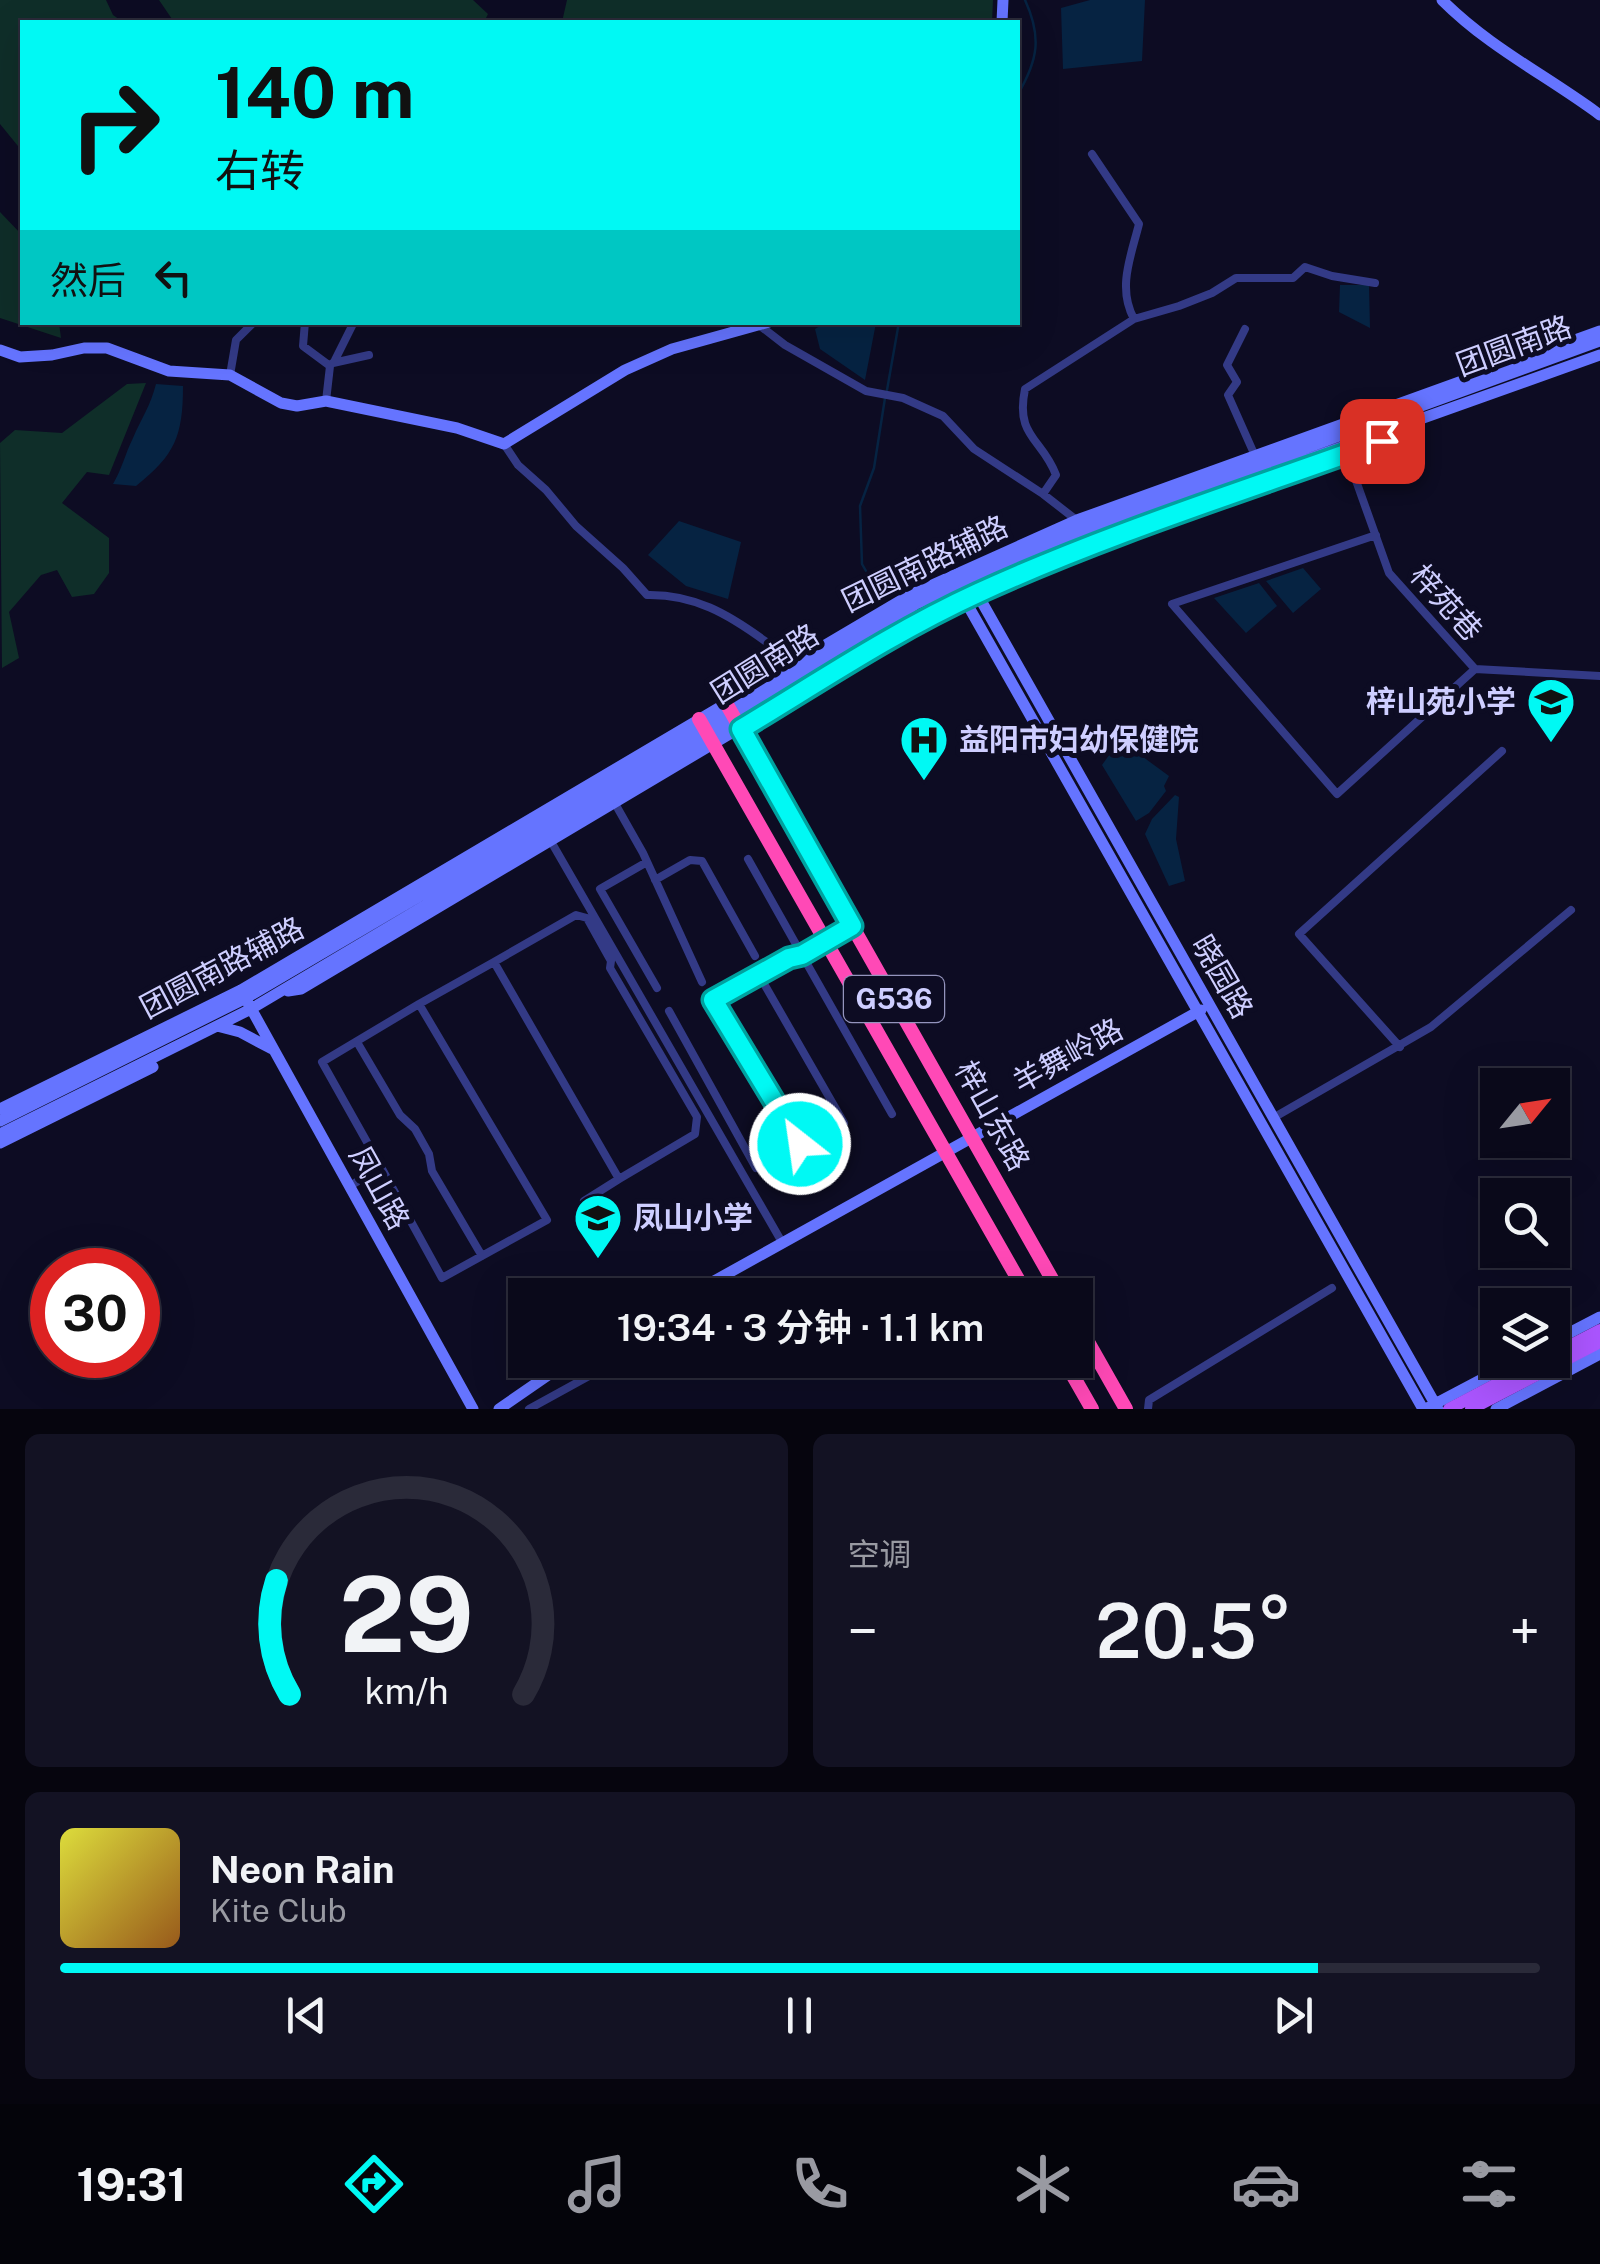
<!DOCTYPE html>
<html lang="zh">
<meta charset="utf-8">
<style>
body{margin:0;font-family:"Public Sans","Noto Sans SC",sans-serif;background:#131223;color:#f1f3f6;height:100vh;display:flex;flex-direction:column;font-size:38px;white-space:nowrap}
*{box-sizing:border-box;margin:0}
p{font-size:32px;color:#999aa2}
.icon{flex:none;width:55px;height:55px;fill:none;stroke:currentColor;stroke-width:2;stroke-linecap:round;stroke-linejoin:round}
.map{position:relative;height:1409px;overflow:hidden}
.drawer{display:flex;flex-direction:column;gap:25px;padding:25px;background:#06050e;flex:1}
.drawer>*{flex:none}
.banner{position:absolute;left:20px;top:20px;width:1000px;height:305px;border-radius:0px;box-shadow:0 10px 40px #0002,0 0 0 2px #2a2a39;background:#00f9f4;color:#111;overflow:hidden}
.needle{width:65px;rotate:60deg}
.tools{position:absolute;left:1480px;top:1068px;display:grid;gap:20px}
.tools a{display:grid;place-items:center;width:90px;height:90px;border-radius:0px;background:#0a091a;box-shadow:0 10px 40px #0002,0 0 0 2px #2a2a39;font-size:50px}
.speed{position:absolute;left:30px;top:1248px;display:flex;gap:20px;font-size:50px;font-weight:700;text-align:center}
.speed>*{display:grid;place-content:center;width:130px;height:130px;border-radius:50%;background:#0a091a;box-shadow:0 10px 40px #0002,0 0 0 2px #2a2a39;line-height:1}
.speed .limit{border:15px solid #d22;background:#fff;color:#111}
.pin{position:absolute;display:grid;place-items:center;width:85px;height:85px;color:#fff;margin:-42px;border-radius:20px;box-shadow:0 5px 15px #0006}
.me{position:absolute;width:110px;margin:-55px;rotate:330deg;stroke-linejoin:round;filter:drop-shadow(0 0 8px #0008)}
.turn{display:flex;align-items:center;gap:35px;height:210px;padding:0 30px;font-size:45px}
.turn .icon{width:130px;height:130px;stroke-width:2.5}
.turn b{display:block;font-size:70px;line-height:85px}
.then{display:flex;align-items:center;height:95px;padding:0 30px;background:#0003;gap:20px;font-size:38px}
.big{font-size:75px;font-weight:600;line-height:1.1}
.drawer .tile{flex:1;display:flex;flex-direction:column;justify-content:center;gap:15px;min-width:0;padding:0 35px;border-radius:15px;background:#131223}
.drawer .dial{align-items:center;gap:0}
.dial svg{height:260px;overflow:visible;fill:none;stroke:#2a2a39;stroke-width:7;stroke-linecap:round;text-anchor:middle}
.dial text{fill:#f1f3f6;stroke:none}
.song{display:flex;align-items:center;gap:30px}
.cover{width:120px;height:120px;border-radius:15px;background:linear-gradient(135deg,hsl(60 70% 55%),hsl(30 70% 35%))}
.played{height:10px;border-radius:5px;background:linear-gradient(90deg,#00f9f4 85%,#2a2a39 85%)}
.keys{display:flex;justify-content:space-around;direction:ltr}
.heat{display:flex;justify-content:space-between;align-items:center;font-size:55px;direction:ltr}
.drawer .tiles{flex:1;display:grid;gap:25px;grid-template-columns:1fr 1fr}
.tile:last-child{grid-column:span 2}
.trip{position:absolute;left:508px;top:1278px;width:585px;height:100px;border-radius:0px;background:#0a091a;box-shadow:0 10px 40px #0002,0 0 0 2px #2a2a39;font-weight:600;line-height:100px;text-align:center}
.dock{display:flex;height:160px;justify-content:space-around;align-items:center;background:#04040a;color:#999aa2}
.dock .icon{width:70px;height:70px}
.dock .active{color:#00f9f4}
.dock b{font-size:45px;color:#f1f3f6}
.map>svg:first-child{display:block}
.green{fill:#0f2e29}
.water{fill:#062342}
.lines{fill:none;stroke-linecap:round;stroke-linejoin:round}
.stream{stroke:#062342;stroke-width:2.5}
.street{stroke:#333a86;stroke-width:8}
.secondary{stroke:#6574ff;stroke-width:11}
.primary{stroke:#ab55ff;stroke-width:12}
.highway{stroke:#ff49b6;stroke-width:14}
.route-casing{stroke:#00a29f;stroke-width:25}
.route{stroke:#00f9f4;stroke-width:18}
.labels{text-anchor:middle;stroke-width:10;stroke-linejoin:round;paint-order:stroke}
.shield{fill:#0d0c23;stroke:#9494bd;stroke-width:2.5}
.shield-label{font-size:28px;font-weight:bold;fill:#ceceff}
.street-label{font-size:30px;fill:#ceceff;stroke:#0d0c23}
.poi-label{font-size:30px;font-weight:bold;fill:#ceceff;stroke:#0d0c23;text-anchor:start}
</style>
<div class="map">
<svg width="1600" height="1409" viewBox="0 0 1600 1409">
<rect width="100%" height="100%" fill="#0d0c23"/>
<!-- green -->
<path class="green" d="M0 0H106L113 15 123 22H22V151L0 124Z
M159 0H473L488 14 484 22H174Z
M567 0H993L992 22H562Z
M0 212 22 235V322L59 323 61 338 0 318Z
M146 383 109 475 87 472 62 503 109 538V573L94 594 72 597 57 570 41 575 9 612 19 658 2 668 0 443 15 430 62 433 127 384Z"/>
<!-- water -->
<path class="water" d="M1090 0H1145L1142 61 1063 69 1061 8Z
M1340 285H1369L1370 328 1339 312Z
M825 323H876L865 380 820 349 815 329Z
M156 384 183 386C183 436 175 455 136 486L113 484C122 469 125 454 133 438 142 417 150 407 156 384Z
M679 521 741 542 728 599 686 586 648 555Z
M1303 568 1321 589 1293 613 1266 581Z
M1259 583 1277 606 1246 633 1214 598Z
M1112 751 1139 754 1169 776 1164 786 1166 791 1149 813 1136 821 1102 765Z
M1175 795 1179 797 1176 839 1185 881 1169 886 1145 834 1152 819Z"/>
<g class="lines">
<!-- stream -->
<path class="stream" d="M1018 94C1038 60 1042 37 1025 0
M887 390 899 322
M874 585 862 564 860 506 874 468 885 398"/>
<!-- street -->
<path class="street" d="M1092 154 1139 224C1131 256 1117 288 1134 319
M305 322 303 346 330 366 326 401
M759 325 785 345 866 391 903 398 943 416 974 449 1043 494 1079 522
M1245 329 1227 365 1237 382 1228 395 1256 458
M335 360 354 322
M333 363 369 355
M230 375 236 340 254 322
M504 444 518 465 546 490 576 526 623 568 647 595C694 594 728 614 765 641 777 650 788 656 795 668
M1344 447 1389 573 1475 669 1600 676
M1043 494 1056 475C1042 438 1015 437 1025 389L1134 319 1179 306 1212 293 1236 278H1293L1305 267 1332 276 1375 283
M1376 535 1172 604 1337 794 1475 669
M613 800 643 853 702 982
M549 838 783 1244
M748 859 802 955 852 925
M647 862 600 889 657 988
M655 880 690 860 702 861 755 956
M494 962 576 915 587 918 611 961 610 968 697 1117 695 1134 619 1179
M759 975 713 1000 802 1147 844 1123 759 975 789 957 802 955 892 1114
M419 1004 494 962 619 1179 584 1201
M669 1011 756 1168 800 1144
M357 1042 400 1115 415 1129 429 1154 432 1171 482 1256
M1400 1047 1299 934 1502 751
M1273 1118 1431 1027 1571 910
M350 1186 381 1167 322 1062 419 1004 547 1220 442 1278 381 1167
M529 1409 600 1370
M1148 1409 1149 1400 1332 1288"/>
<!-- secondary -->
<path class="secondary" d="M1442 0C1490 48 1546 75 1600 115
M1002 22 1003 0
M0 350 20 357 52 355 84 348H107L169 371 230 375 281 403 297 406 326 401 457 428 504 444 625 370 672 349 769 322
M970 581 1438 1409
M1008 581 1134 529
M958 588 1423 1409
M288 991 301 989 901 632 941 612
M248 1003 473 1409
M217 1026 240 1032 272 1049
M0 1109 241 990 910 595 1077 520 1600 331
M0 1121 246 998 916 604 1086 528 1600 341
M0 1134 251 1009 894 627 1075 542 1600 355
M0 1143 153 1067
M689 1295 1201 1010
M1552 1342 1600 1317
M1429 1407 1518 1360
M499 1409 570 1360
M1496 1409 1600 1354"/>
<!-- primary -->
<path class="primary" d="M1552 1355 1600 1330
M1449 1409 1542 1360
M1471 1409 1600 1342"/>
<!-- highway -->
<path class="highway" d="M726 703 1061 1295
M699 719 1027 1295
M1075 1319 1126 1409
M1064 1360 1092 1409"/>
</g>
<g class="lines">
<!-- route casing -->
<g class="route-casing">
<path id="route" d="M800 1144 713 1000 789 958 802 955 852 926 741 729C819 682 895 631 978 593 1109 533 1247 490 1382 441"/>
</g>
<!-- route -->
<use href="#route" class="route"/>
</g>
<!-- icons -->
<defs>
<g id="school-pin" transform="scale(2.5)"><path d="M0 17L-7.5 6A9.5 9.5 0 1 1 7.5 6Z" fill="#00f9f4" stroke="#0d0c23"/><path d="M0-5L7-2L0 1L-7-2ZM-4 1L0 2.5L4 1V4Q0 6-4 4Z" fill="#111"/></g>
<g id="hospital-pin" transform="scale(2.5)"><path d="M0 17L-7.5 6A9.5 9.5 0 1 1 7.5 6Z" fill="#00f9f4" stroke="#0d0c23"/><path d="M-5-5h3v3.5h4V-5h3V5h-3V1.5h-4V5h-3Z" fill="#111"/></g>
</defs>
<g fill-rule="evenodd">
<use href="#school-pin" x="1551" y="702"/>
<use href="#hospital-pin" x="924" y="740"/>
<use href="#school-pin" x="598" y="1218"/>
</g>
<g class="labels">
<!-- shield labels -->
<rect class="shield" x="844" y="976" width="100" height="46" rx="8"/>
<g class="shield-label">
<text x="894" y="1009">G536</text>
</g>
<!-- street labels -->
<g class="street-label">
<text transform="translate(1514 346) rotate(-20)" y="10">团圆南路</text>
<text transform="translate(925 564) rotate(-26)" y="10">团圆南路辅路</text>
<text transform="translate(1446 603) rotate(48)" y="10">梓苑巷</text>
<text transform="translate(765 664) rotate(-32)" y="10">团圆南路</text>
<text transform="translate(222 968) rotate(-28)" y="10">团圆南路辅路</text>
<text transform="translate(1222 977) rotate(60)" y="10">晓园路</text>
<text transform="translate(1068 1056) rotate(-29)" y="10">羊舞岭路</text>
<text transform="translate(992 1116) rotate(61)" y="10">梓山东路</text>
<text transform="translate(379 1188) rotate(61)" y="10">凤山路</text>
</g>
<!-- poi labels -->
<g class="poi-label">
<text x="1516" y="712" text-anchor="end">梓山苑小学</text>
<text x="959" y="750">益阳市妇幼保健院</text>
<text x="633" y="1228">凤山小学</text>
</g>
</g>
</svg>
<div class="tools">
<a><svg class="needle" viewBox="-14 -14 28 28"><path d="M0-13l5 13h-10z" fill="#e53935"/><path d="M0 13l5-13h-10z" fill="#999aa2"/></svg></a>
<a><svg class="icon" aria-label="search" viewBox="0 0 24 24"><circle cx="10" cy="10" r="6"/><path d="M15 15l6 6"/></svg></a>
<a><svg class="icon" aria-label="layers" viewBox="0 0 24 24"><path d="M12 4l9 5-9 5-9-5zM3 14l9 5 9-5"/></svg></a>
</div>
<div class="speed"><div class="limit">30</div></div>
<div class="pin" style="left:1382px;top:441px;background:#d93025"><svg class="icon" aria-label="arrive" viewBox="0 0 24 24"><path d="M6 21V4h12l-3 4 3 4H6"/></svg></div>
<svg class="me" style="left:800px;top:1144px" viewBox="-20 -20 40 40"><circle r="17" fill="#00f9f4" stroke="#fff" stroke-width="3"/><path d="M0-11L8 9 0 5-8 9z" fill="#fff"/></svg>
<div class="trip">19:34 · 3 分钟 · 1.1 km</div>
<div class="banner">
<div class="turn"><svg class="icon" aria-label="right" viewBox="0 0 24 24"><path d="M7 20v-9h11M14 6l5 5-5 5"/></svg><div><b>140 m</b>右转</div></div>
<div class="then">然后<svg class="icon" aria-label="left" viewBox="0 0 24 24"><path d="M17 20v-9H6M10 6l-5 5 5 5"/></svg></div>
</div>
</div>
<section class="drawer">
<div class="tiles">
<div class="tile dial"><svg viewBox="0 0 100 80">
<path d="M14 69A42 42 0 1 1 86 69"/>
<path d="M14 69A42 42 0 0 1 10 34" stroke="#00f9f4"/>
<text x="50" y="56" font-size="32" font-weight="700">29</text>
<text x="50" y="72" font-size="11">km/h</text>
</svg></div>
<div class="tile"><p>空调</p>
<div class="heat"><a>−</a><b class="big">20.5°</b><a>+</a></div>
</div>
<div class="tile">
<div class="song"><i class="cover"></i><div><b>Neon Rain</b><p>Kite Club</p></div></div>
<div class="played"></div>
<div class="keys"><svg class="icon" aria-label="previous" viewBox="0 0 24 24"><path d="M18 5L8 12l10 7zM5 5v14"/></svg><svg class="icon" aria-label="pause" viewBox="0 0 24 24"><path d="M8 5v14M16 5v14"/></svg><svg class="icon" aria-label="next" viewBox="0 0 24 24"><path d="M6 5l10 7-10 7zM19 5v14"/></svg></div>
</div>
</div>
</section>
<nav class="dock">
<b>19:31</b>
<svg class="icon active" aria-label="directions" viewBox="0 0 24 24"><path d="M12 3l9 9-9 9-9-9zM9 14v-3h6M13 9l2 2-2 2"/></svg>
<svg class="icon" aria-label="music" viewBox="0 0 24 24"><path d="M9 18V5l10-2v13"/><circle cx="6" cy="18" r="3"/><circle cx="16" cy="16" r="3"/></svg>
<svg class="icon" aria-label="phone" viewBox="0 0 24 24"><path d="M5 4h4l2 5-3 2q2 4 5 5l2-3 5 2v4C11 20 4 13 5 4z"/></svg>
<svg class="icon" aria-label="climate" viewBox="0 0 24 24"><path d="M12 3v18M4 7l16 10M4 17L20 7"/></svg>
<svg class="icon" aria-label="car" viewBox="0 0 24 24"><path d="M5 17H2v-5l4-1 3-4h7l3 4 3 1v5h-3M9 17h6M6 11h13"/><circle cx="7" cy="17" r="2"/><circle cx="17" cy="17" r="2"/></svg>
<svg class="icon" aria-label="filters" viewBox="0 0 24 24"><path d="M4 7h16M4 17h16"/><circle cx="9" cy="7" r="2"/><circle cx="15" cy="17" r="2"/></svg>
</nav>
